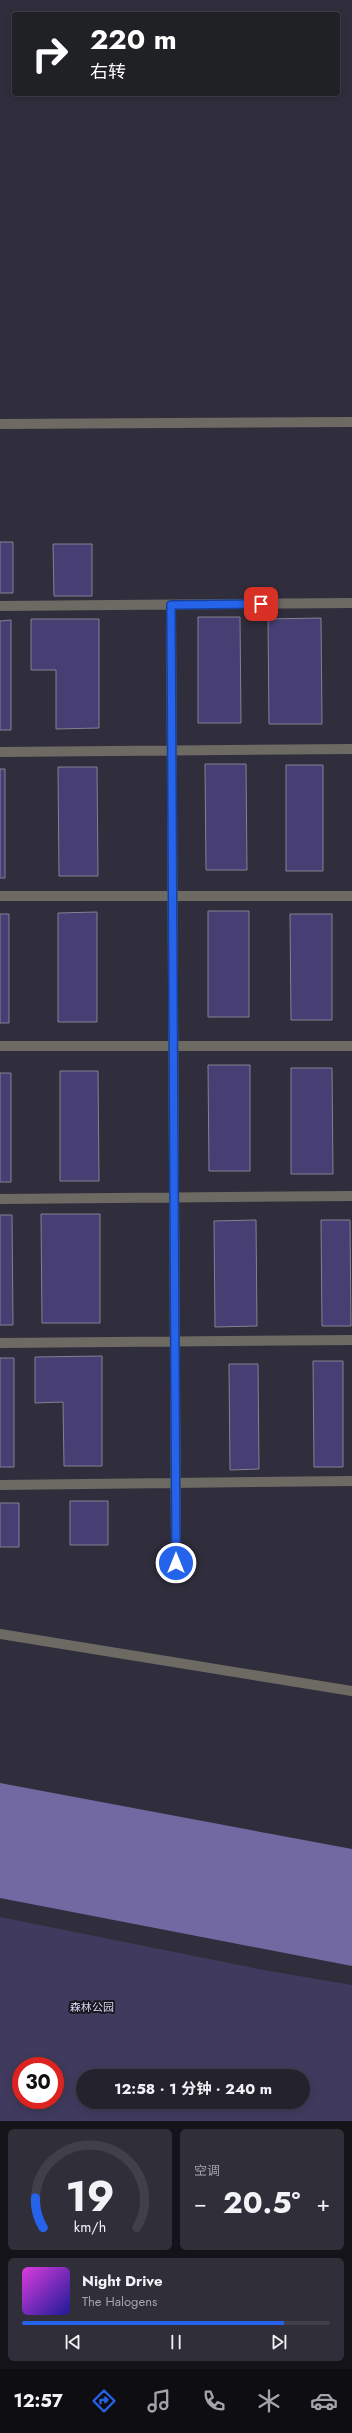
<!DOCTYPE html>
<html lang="zh">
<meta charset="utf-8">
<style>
body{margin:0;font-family:Jost,"Noto Sans SC",sans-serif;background:#302f39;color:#f1f3f6;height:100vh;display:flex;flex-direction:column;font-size:15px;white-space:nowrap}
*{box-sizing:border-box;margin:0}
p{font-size:13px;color:#a3a4aa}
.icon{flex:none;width:22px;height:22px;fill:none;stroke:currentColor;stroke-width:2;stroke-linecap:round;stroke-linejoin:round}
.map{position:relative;height:2121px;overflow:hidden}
.details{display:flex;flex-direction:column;gap:8px;padding:8px;background:#141319;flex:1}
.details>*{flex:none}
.top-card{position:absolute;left:12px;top:12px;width:328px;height:84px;border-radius:4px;box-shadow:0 2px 10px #0003,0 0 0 1px #413f49;background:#202124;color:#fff;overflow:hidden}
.speed{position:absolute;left:12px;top:2057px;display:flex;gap:8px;font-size:20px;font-weight:700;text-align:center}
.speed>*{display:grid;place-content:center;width:52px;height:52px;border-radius:50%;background:#24222d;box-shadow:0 2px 10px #0003,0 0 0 1px #413f49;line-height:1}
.speed .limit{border:6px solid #d22;background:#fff;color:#111}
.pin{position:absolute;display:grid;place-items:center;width:34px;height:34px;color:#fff;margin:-17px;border-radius:8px;box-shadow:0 2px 6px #0006}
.me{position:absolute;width:44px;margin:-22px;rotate:0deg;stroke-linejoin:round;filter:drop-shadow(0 0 3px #0008)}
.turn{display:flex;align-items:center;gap:14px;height:84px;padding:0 12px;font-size:18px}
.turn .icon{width:52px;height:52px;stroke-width:2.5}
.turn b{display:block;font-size:28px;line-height:34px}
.big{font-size:30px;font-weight:700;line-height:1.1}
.details .widget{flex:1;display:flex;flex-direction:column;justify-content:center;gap:6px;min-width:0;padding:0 14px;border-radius:6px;background:#302f39}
.details .dial{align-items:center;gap:0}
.dial svg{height:104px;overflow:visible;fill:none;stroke:#413f49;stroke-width:7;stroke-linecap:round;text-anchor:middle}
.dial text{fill:#f1f3f6;stroke:none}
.song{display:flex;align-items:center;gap:12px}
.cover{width:48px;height:48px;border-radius:6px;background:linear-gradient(135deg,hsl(300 70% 55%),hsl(240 70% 35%))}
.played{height:4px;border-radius:2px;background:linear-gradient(90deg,#2563eb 85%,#413f49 85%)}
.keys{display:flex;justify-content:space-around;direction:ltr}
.heat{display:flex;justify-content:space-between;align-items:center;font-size:22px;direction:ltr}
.details .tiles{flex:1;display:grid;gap:8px;grid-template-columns:1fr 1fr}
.widget:last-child{grid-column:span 2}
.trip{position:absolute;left:76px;top:2069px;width:234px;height:40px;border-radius:20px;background:#24222d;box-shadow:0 2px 10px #0003,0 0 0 1px #413f49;font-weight:700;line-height:40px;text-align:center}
.tab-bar{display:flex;height:64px;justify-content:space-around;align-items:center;background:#0e0e12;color:#a3a4aa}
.tab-bar .icon{width:28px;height:28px}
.tab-bar .active{color:#2563eb}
.tab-bar b{font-size:18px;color:#f1f3f6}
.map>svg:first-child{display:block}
.green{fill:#403b5e;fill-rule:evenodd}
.water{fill:#7269a2}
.building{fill:#473e73;stroke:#838192}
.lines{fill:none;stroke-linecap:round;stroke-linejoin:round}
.minor{stroke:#6d6a63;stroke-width:10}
.route-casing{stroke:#184099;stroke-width:10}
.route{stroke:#2563eb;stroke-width:7}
.labels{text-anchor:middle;stroke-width:4;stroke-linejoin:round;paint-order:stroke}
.park-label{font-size:11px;fill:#d7d3f5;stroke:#18171e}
</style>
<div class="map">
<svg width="352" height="2121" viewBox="0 0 352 2121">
<rect width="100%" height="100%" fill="#302e3c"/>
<!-- green -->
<path class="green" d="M0 1917 263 1970 352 1985V2121H0ZM21 2066H55V2100H21ZM83 2076H303V2102H83Z"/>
<!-- water -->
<path class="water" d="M0 1783 352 1849V1966L0 1898Z"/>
<!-- building -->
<path class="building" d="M0 542H13V593H0Z
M53 544H92V596H54Z
M198 617H240L241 723H198Z
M321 618 322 724H269L268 619Z
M31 619H99V728L56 729V670H31Z
M11 620V730H0V621Z
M205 764H246L247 870H206Z
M286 765H323V871H286Z
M58 767H97L98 876H59Z
M0 769H5V878H0Z
M208 911H249V1017H208Z
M97 912V1022H58V913Z
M0 914H9V1023H0Z
M290 914H332V1020H291Z
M208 1065H250V1171H209Z
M291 1068H332L333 1174H291Z
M60 1071H98L99 1181H60Z
M0 1073H11V1182H0Z
M41 1214H100V1323H42Z
M0 1215H12L13 1325H0Z
M256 1220 257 1326 215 1327 214 1221Z
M321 1220H350L351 1326H322Z
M102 1356V1466H64L63 1402 35 1403V1357Z
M0 1358H14V1467H0Z
M313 1361H343V1467H314Z
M229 1364H258L259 1469 230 1470Z
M70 1501H108V1545H70Z
M0 1503H19V1547H0Z"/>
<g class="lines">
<!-- minor -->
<path class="minor" d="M0 424 352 422
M171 605 176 1563
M0 606 352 603
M0 752 352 749
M0 896H352
M0 1046H352
M0 1199 352 1196
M0 1343 352 1340
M0 1485 352 1481
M0 1634 352 1691"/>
</g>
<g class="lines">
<!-- route casing -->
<g class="route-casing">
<path id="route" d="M176 1563 171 605 261 604"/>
</g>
<!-- route -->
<use href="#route" class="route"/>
</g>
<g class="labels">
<!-- park labels -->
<g class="park-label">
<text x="92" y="2011">森林公园</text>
</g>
</g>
</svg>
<div class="speed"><div class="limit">30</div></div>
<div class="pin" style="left:261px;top:604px;background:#d93025"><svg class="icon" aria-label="arrive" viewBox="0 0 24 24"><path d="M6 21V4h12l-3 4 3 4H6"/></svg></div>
<svg class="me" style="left:176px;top:1563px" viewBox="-20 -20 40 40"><circle r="17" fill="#2563eb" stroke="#fff" stroke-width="3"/><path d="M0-11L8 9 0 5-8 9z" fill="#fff"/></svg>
<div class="trip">12:58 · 1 分钟 · 240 m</div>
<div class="top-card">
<div class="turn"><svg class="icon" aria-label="right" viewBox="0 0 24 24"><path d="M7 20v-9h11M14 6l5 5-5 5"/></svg><div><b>220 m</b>右转</div></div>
</div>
</div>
<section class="details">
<div class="tiles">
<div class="widget dial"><svg viewBox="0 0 100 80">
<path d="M14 69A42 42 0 1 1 86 69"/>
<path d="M14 69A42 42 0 0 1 8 46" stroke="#2563eb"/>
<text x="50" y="56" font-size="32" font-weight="700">19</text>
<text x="50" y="72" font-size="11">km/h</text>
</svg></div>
<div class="widget"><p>空调</p>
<div class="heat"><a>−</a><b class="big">20.5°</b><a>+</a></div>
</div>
<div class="widget">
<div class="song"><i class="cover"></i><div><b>Night Drive</b><p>The Halogens</p></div></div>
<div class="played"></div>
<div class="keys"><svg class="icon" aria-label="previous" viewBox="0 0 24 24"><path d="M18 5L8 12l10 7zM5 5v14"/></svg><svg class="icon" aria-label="pause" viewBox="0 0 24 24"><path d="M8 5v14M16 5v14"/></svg><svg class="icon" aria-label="next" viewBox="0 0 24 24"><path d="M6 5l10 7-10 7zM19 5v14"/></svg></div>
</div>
</div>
</section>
<nav class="tab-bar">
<b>12:57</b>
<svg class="icon active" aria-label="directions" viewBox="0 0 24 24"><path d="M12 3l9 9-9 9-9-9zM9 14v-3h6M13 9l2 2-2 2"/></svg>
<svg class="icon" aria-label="music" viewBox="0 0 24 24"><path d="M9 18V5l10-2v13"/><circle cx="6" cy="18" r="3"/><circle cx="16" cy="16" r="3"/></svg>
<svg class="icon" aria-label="phone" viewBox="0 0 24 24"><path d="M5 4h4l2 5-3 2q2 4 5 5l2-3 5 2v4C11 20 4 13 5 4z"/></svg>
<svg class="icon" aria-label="climate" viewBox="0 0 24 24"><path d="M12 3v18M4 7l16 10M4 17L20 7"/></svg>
<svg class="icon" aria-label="car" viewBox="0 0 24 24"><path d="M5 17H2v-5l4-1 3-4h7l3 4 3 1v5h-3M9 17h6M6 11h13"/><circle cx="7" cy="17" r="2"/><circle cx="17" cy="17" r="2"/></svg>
</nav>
